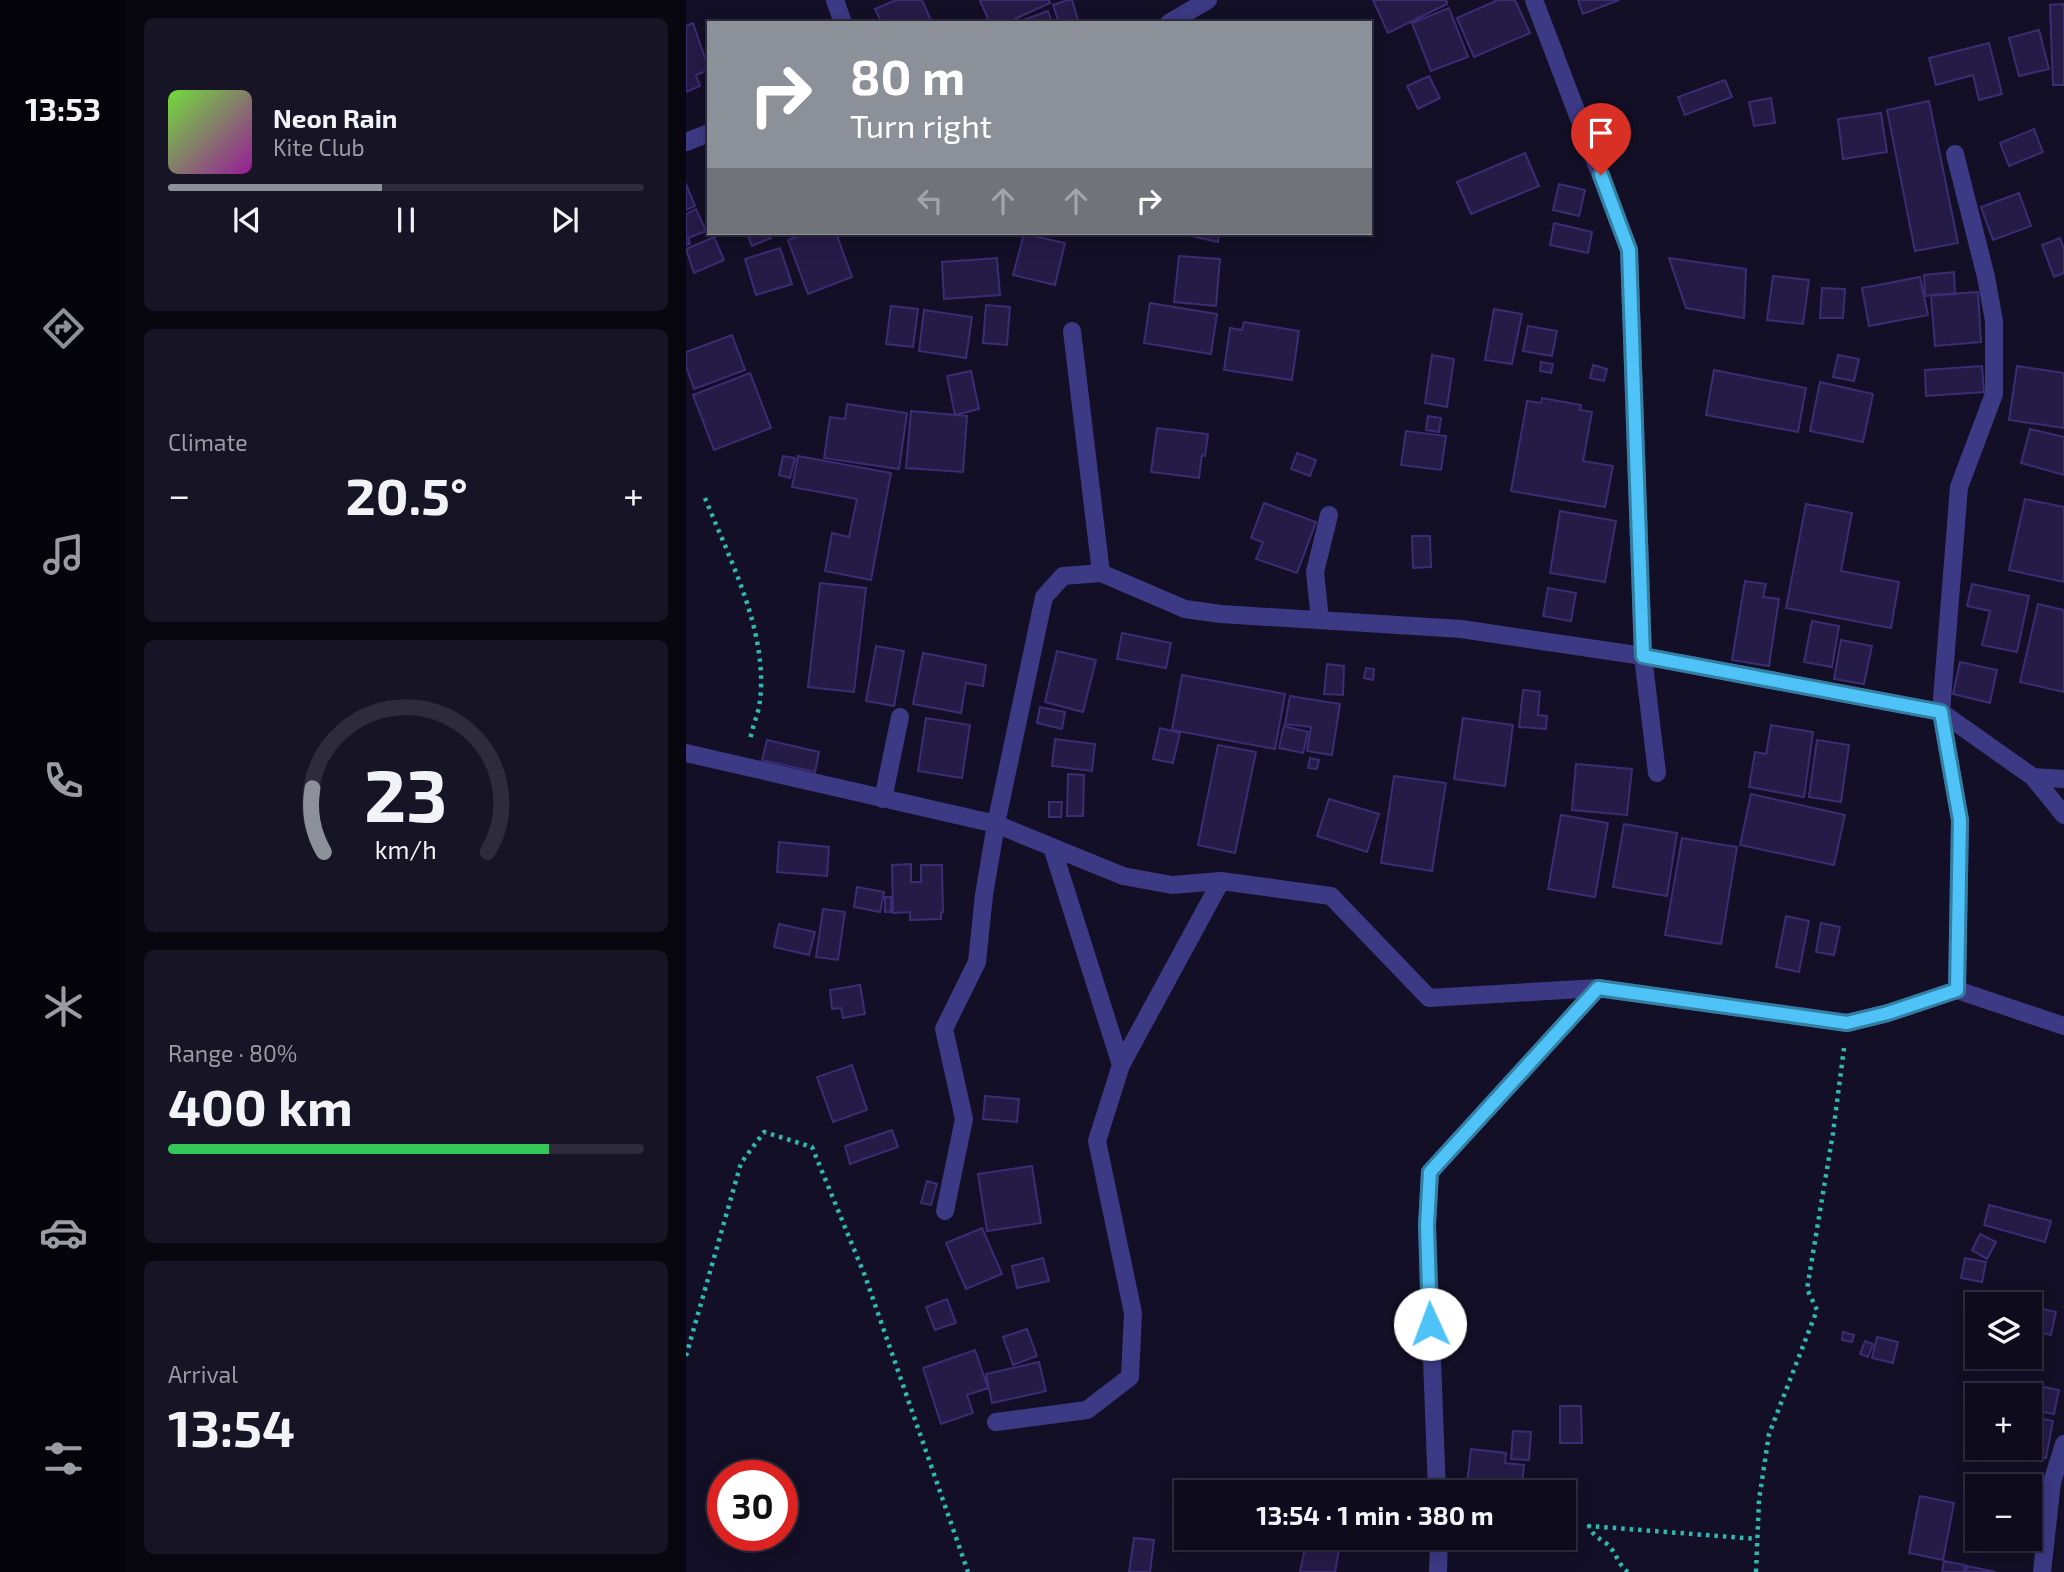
<!DOCTYPE html>
<meta charset="utf-8">
<style>
body{margin:0;font-family:"Exo 2",sans-serif;background:#171425;color:#f1f3f6;height:100vh;display:flex;flex-direction:column;font-size:26px;white-space:nowrap}
*{box-sizing:border-box;margin:0}
p{font-size:23px;color:#9b9ba3}
.icon{flex:none;width:38px;height:38px;fill:none;stroke:currentColor;stroke-width:2;stroke-linecap:round;stroke-linejoin:round}
.map{position:relative;flex:1;overflow:hidden}
.panel{display:flex;flex-direction:column;gap:18px;padding:18px;background:#08060f;width:560px}
.panel>*{flex:none}
.top-card{position:absolute;left:21px;top:21px;width:665px;height:214px;border-radius:0px;box-shadow:0 4px 18px #0003,0 0 0 2px #2e2b3b;background:#8c9099;color:#fff;overflow:hidden}
.controls{position:absolute;left:1279px;top:1292px;display:grid;gap:14px}
.controls a{display:grid;place-items:center;width:77px;height:77px;border-radius:0px;background:#0e0b1c;box-shadow:0 4px 18px #0003,0 0 0 2px #2e2b3b;font-size:35px}
.speed{position:absolute;left:21px;top:1460px;display:flex;gap:14px;font-size:35px;font-weight:700;text-align:center}
.speed>*{display:grid;place-content:center;width:91px;height:91px;border-radius:50%;background:#0e0b1c;box-shadow:0 4px 18px #0003,0 0 0 2px #2e2b3b;line-height:1}
.speed .limit{border:10px solid #d22;background:#fff;color:#111}
.pin{position:absolute;display:grid;place-items:center;width:60px;height:60px;color:#fff;margin:-72px -30px;border-radius:50% 50% 50% 0;rotate:-45deg;box-shadow:0 0 7px #0007}
.pin .icon{rotate:45deg}
.me{position:absolute;width:77px;margin:-38px;rotate:358deg;stroke-linejoin:round;filter:drop-shadow(0 0 5px #0008)}
.turn{display:flex;align-items:center;gap:24px;height:147px;padding:0 28px;font-size:32px}
.turn .icon{width:91px;height:91px;stroke-width:2.5}
.turn b{display:block;font-size:49px;line-height:60px}
.lanes{display:flex;align-items:center;height:66px;padding:0 28px;background:#0003;justify-content:center;gap:35px;direction:ltr}
.lanes .off{opacity:.35}
.big{font-size:52px;font-weight:700;line-height:1.1}
.panel .widget{flex:1;display:flex;flex-direction:column;justify-content:center;gap:10px;min-width:0;padding:0 24px;border-radius:10px;background:#171425}
.panel .dial{align-items:center;gap:0}
.dial svg{height:182px;overflow:visible;fill:none;stroke:#2e2b3b;stroke-width:7;stroke-linecap:round;text-anchor:middle}
.dial text{fill:#f1f3f6;stroke:none}
.song{display:flex;align-items:center;gap:21px}
.cover{width:84px;height:84px;border-radius:10px;background:linear-gradient(135deg,hsl(100 70% 55%),hsl(300 70% 35%))}
.played{height:7px;border-radius:4px;background:linear-gradient(90deg,#8c9099 45%,#2e2b3b 45%)}
.keys{display:flex;justify-content:space-around;direction:ltr}
.heat{display:flex;justify-content:space-between;align-items:center;font-size:38px;direction:ltr}
.charge{height:10px;border-radius:5px;background:linear-gradient(90deg,#34c759 80%,#2e2b3b 0)}
.trip{position:absolute;left:488px;top:1480px;width:402px;height:70px;border-radius:0px;background:#0e0b1c;box-shadow:0 4px 18px #0003,0 0 0 2px #2e2b3b;font-weight:700;line-height:70px;text-align:center}
main{display:flex;flex:1;min-height:0}
.tab-bar{display:flex;flex-direction:column;width:126px;justify-content:space-around;align-items:center;background:#06040b;color:#9b9ba3}
.tab-bar .icon{width:49px;height:49px}
.tab-bar .on{color:#8c9099}
.tab-bar b{font-size:32px;color:#f1f3f6}
.map>svg:first-child{display:block}
.building{fill:#241b47;stroke:#3b2d73;stroke-width:2}
.lines{fill:none;stroke-linecap:round;stroke-linejoin:round}
.path{stroke:#2fb8b0;stroke-width:4.5;stroke-dasharray:3.5 5;stroke-linecap:butt}
.minor{stroke:#3d3a85;stroke-width:18}
.route-casing{stroke:#337fa1;stroke-width:18}
.route{stroke:#4fc3f7;stroke-width:12}
</style>
<main>
<nav class="tab-bar">
<b>13:53</b>
<svg class="icon on" aria-label="directions" viewBox="0 0 24 24"><path d="M12 3l9 9-9 9-9-9zM9 14v-3h6M13 9l2 2-2 2"/></svg>
<svg class="icon" aria-label="music" viewBox="0 0 24 24"><path d="M9 18V5l10-2v13"/><circle cx="6" cy="18" r="3"/><circle cx="16" cy="16" r="3"/></svg>
<svg class="icon" aria-label="phone" viewBox="0 0 24 24"><path d="M5 4h4l2 5-3 2q2 4 5 5l2-3 5 2v4C11 20 4 13 5 4z"/></svg>
<svg class="icon" aria-label="climate" viewBox="0 0 24 24"><path d="M12 3v18M4 7l16 10M4 17L20 7"/></svg>
<svg class="icon" aria-label="car" viewBox="0 0 24 24"><path d="M5 17H2v-5l4-1 3-4h7l3 4 3 1v5h-3M9 17h6M6 11h13"/><circle cx="7" cy="17" r="2"/><circle cx="17" cy="17" r="2"/></svg>
<svg class="icon" aria-label="filters" viewBox="0 0 24 24"><path d="M4 7h16M4 17h16"/><circle cx="9" cy="7" r="2"/><circle cx="15" cy="17" r="2"/></svg>
</nav>
<section class="panel">
<div class="widget">
<div class="song"><i class="cover"></i><div><b>Neon Rain</b><p>Kite Club</p></div></div>
<div class="played"></div>
<div class="keys"><svg class="icon" aria-label="previous" viewBox="0 0 24 24"><path d="M18 5L8 12l10 7zM5 5v14"/></svg><svg class="icon" aria-label="pause" viewBox="0 0 24 24"><path d="M8 5v14M16 5v14"/></svg><svg class="icon" aria-label="next" viewBox="0 0 24 24"><path d="M6 5l10 7-10 7zM19 5v14"/></svg></div>
</div>
<div class="widget"><p>Climate</p>
<div class="heat"><a>−</a><b class="big">20.5°</b><a>+</a></div>
</div>
<div class="widget dial"><svg viewBox="0 0 100 80">
<path d="M14 69A42 42 0 1 1 86 69"/>
<path d="M14 69A42 42 0 0 1 9 41" stroke="#8c9099"/>
<text x="50" y="56" font-size="32" font-weight="700">23</text>
<text x="50" y="72" font-size="11">km/h</text>
</svg></div>
<div class="widget"><p>Range · 80%</p><b class="big">400 km</b><div class="charge"></div></div>
<div class="widget"><p>Arrival</p><b class="big">13:54</b></div>
</section>
<div class="map">
<svg width="1378" height="1572" viewBox="0 0 1378 1572">
<rect width="100%" height="100%" fill="#130f26"/>
<!-- building -->
<path class="building" d="M210 0H236L246 23H196L189 9Z
M296 0H363L364 3 320 23H304L294 1Z
M382 0H386L393 23H373L367 5Z
M687 0H760L761 4 702 33Z
M812 0H829L844 33 788 57 771 18Z
M892 0H933L897 14Z
M1378 4V85H1367L1364 5Z
M763 8 782 57 745 71 726 23Z
M362 11 366 23H329Z
M7 23 23 70 10 75 14 86 0 92V26Z
M1353 30 1363 69 1333 76 1323 38Z
M1303 43 1316 94 1293 100 1287 75 1250 85 1243 58Z
M743 76 754 98 732 109 721 86Z
M1039 80 1046 97 999 115 992 97Z
M1085 98 1089 123 1068 126 1063 102Z
M1243 101 1272 243 1229 251 1201 110Z
M1195 113 1201 152 1157 159 1152 119Z
M1348 129 1357 152 1323 166 1314 143Z
M839 153 853 186 785 214 771 182Z
M0 184 9 206 0 210Z
M873 184 899 190 893 216 867 210Z
M1333 193 1345 226 1307 240 1295 207Z
M10 209 20 231 2 238 4 244 0 245V214Z
M868 223 906 232 902 253 864 245Z
M61 233H82L85 238 66 246Z
M120 233H150L166 277 122 294 102 240Z
M506 233H533L532 242 505 236Z
M338 234 379 243 369 285 327 275Z
M28 237 38 260 8 273 0 249Z
M1374 238 1378 249V273L1368 277 1356 245Z
M94 248 106 284 70 295 59 259Z
M493 256 534 259 530 306 488 302Z
M311 258 314 295 258 299 256 262Z
M983 258 1060 269 1058 318 1000 308Z
M1268 272 1269 294 1239 296 1238 275Z
M1087 276 1123 280 1117 324 1081 320Z
M1234 277 1242 315 1183 326 1176 288Z
M1136 288 1159 289 1157 318H1134Z
M1292 292 1295 342 1249 346 1245 295Z
M464 303 531 314 525 354 458 343Z
M300 305 324 307 321 345 297 343Z
M205 306 232 309 227 347 200 344Z
M808 309 836 314 826 364 799 360Z
M238 310 286 317 280 358 233 351Z
M558 322 613 331 606 380 538 370 544 328 556 330Z
M842 326 871 331 866 356 837 351Z
M46 335 59 370 8 389 0 366V352Z
M746 355 768 359 761 407 739 403Z
M1152 355 1173 359 1168 381 1147 377Z
M855 362 867 364 865 373 854 371Z
M907 365 921 369 918 381 904 378Z
M1296 366 1298 392 1240 396 1239 370Z
M1331 366 1378 373V428L1323 420Z
M1028 370 1120 388 1112 432 1020 415Z
M285 371 293 409 269 415 261 376Z
M64 373 85 428 28 450 7 395Z
M1134 382 1187 394 1177 442 1124 431Z
M856 398 895 405 894 410 906 412 897 461 927 466 919 507 825 491 841 401 855 403Z
M161 404 221 413 213 469 138 458 144 417 159 419Z
M225 411 281 416 277 472 220 468Z
M742 416 755 418 753 432 740 430Z
M471 428 522 434 519 456 516 455 513 478 465 472Z
M1344 429 1378 437V475L1335 463Z
M720 431 760 436 755 470 715 465Z
M611 453 630 460 624 476 605 469Z
M97 456 109 458 104 478 93 475Z
M112 456 205 473 185 580 139 571 146 533 163 537 171 499 106 487Z
M1339 499 1378 507V582L1323 570Z
M578 503 630 522 611 573 570 559 577 542 565 538Z
M1120 504 1166 513 1155 571 1213 582 1205 628 1100 608Z
M874 511 930 521 919 582 864 573Z
M726 536H744L745 567 727 568Z
M1059 581 1080 584 1077 597 1093 599 1083 666 1046 660Z
M134 583 180 588 168 692 122 687Z
M1286 584 1343 596 1331 652 1296 645 1304 611 1281 606Z
M862 588 890 593 885 621 857 616Z
M1352 604 1378 610V692L1334 682Z
M1126 621 1153 626 1146 667 1118 662Z
M436 633 485 643 480 668 431 659Z
M1155 640 1186 646 1178 684 1148 679Z
M190 646 218 651 208 706 180 701Z
M371 651 410 660 397 712 359 702Z
M237 653 300 665 297 686 280 683 275 713 227 704Z
M1274 662 1311 670 1304 703 1267 694Z
M641 664 658 666 657 695 638 694Z
M680 668 688 669 687 680 678 678Z
M496 675 599 694 589 749 486 730Z
M837 690 854 692 852 715 861 716 860 729 833 727Z
M604 696 654 704 646 755 621 751 625 727 599 724Z
M354 707 379 712 376 729 351 723Z
M240 718 284 725 276 778 232 771Z
M777 718 827 725 819 786 768 779Z
M1085 725 1127 732 1118 797 1063 787 1069 752 1080 754Z
M598 726 622 732 617 753 593 748Z
M474 728 494 733 487 763 467 759Z
M369 739 409 744 406 771 366 766Z
M81 740 133 752 129 772 76 760Z
M1131 740 1163 745 1155 802 1123 797Z
M532 745 570 752 549 853 512 845Z
M624 758 633 760 631 769 622 768Z
M890 764 946 769 941 815 886 810Z
M382 774 398 775 397 816H381Z
M708 776 760 783 746 871 695 863Z
M1065 794 1159 815 1148 865 1054 845Z
M643 799 693 814 681 852 631 836Z
M363 802H376L375 817H363Z
M875 815 922 823 909 897 862 889Z
M938 824 991 833 981 896 927 887Z
M996 838 1051 847 1035 944 979 935Z
M93 842 143 847 141 876 91 872Z
M225 864V882H235V865H256L257 912H255V919L224 920V912L207 913 206 865Z
M171 887 198 892 194 912 168 907Z
M199 897H205V912H199Z
M137 909 159 912 152 960 130 957Z
M1100 916 1123 921 1113 972 1090 967Z
M1135 923 1154 927 1148 955 1130 952Z
M93 924 129 932 123 955 88 947Z
M174 985 179 1014 157 1018 155 1008 146 1009 144 990Z
M166 1065 181 1110 147 1122 131 1077Z
M299 1096 333 1099 331 1122 297 1119Z
M206 1130 212 1147 164 1164 159 1146Z
M346 1166 355 1223 301 1231 292 1174Z
M241 1181 251 1184 245 1205 235 1203Z
M1303 1205 1365 1221 1359 1242 1298 1225Z
M296 1228 316 1274 280 1289 260 1243Z
M1294 1234 1310 1242 1301 1259 1286 1250Z
M357 1258 363 1281 331 1288 326 1266Z
M1279 1258 1300 1262 1296 1282 1275 1278Z
M261 1299 270 1323 249 1330 240 1307Z
M1344 1306 1370 1312 1365 1335 1344 1330Z
M341 1329 351 1356 327 1365 317 1337Z
M1157 1332 1168 1335 1166 1342 1156 1340Z
M1191 1337 1212 1342 1207 1363 1186 1358Z
M1179 1341 1187 1344 1182 1357 1174 1354Z
M289 1350 302 1388 281 1395 287 1413 255 1424 237 1368Z
M353 1362 360 1391 306 1403 300 1374Z
M1339 1383 1373 1390 1368 1414 1344 1409V1395H1336Z
M874 1406H895L896 1443H874Z
M1344 1416 1367 1421 1360 1458 1305 1448 1344 1447Z
M827 1431 845 1432 843 1460 825 1459Z
M785 1449 820 1453 819 1463 838 1465 835 1493H780Z
M1234 1496 1268 1503 1257 1560 1223 1553Z
M448 1538 468 1540 464 1572H443Z
M620 1543 653 1550 649 1572H614Z
M1258 1561 1279 1565 1278 1572H1256Z
M1281 1566 1310 1572H1280Z"/>
<g class="lines">
<!-- path -->
<path class="path" d="M19 498C44 560 82 632 74 700 73 714 65 728 64 742
M0 1356 55 1163 78 1132 126 1147 179 1276 282 1572
M942 1572C933 1566 931 1555 924 1547 915 1537 909 1540 903 1526L1071 1539
M1070 1572 1073 1500 1083 1434 1131 1310 1121 1289 1147 1133 1158 1048"/>
<!-- minor -->
<path class="minor" d="M149 0 157 23
M848 0 943 250 957 656 971 773
M483 23 522 0
M0 142 23 133
M1269 154 1300 277 1308 321V394L1273 487 1255 712 1274 820 1271 990
M386 331 415 573
M634 620 629 572 643 515
M0 753 310 824 437 876 486 885 535 881 645 896 743 998 912 988 1162 1023 1202 1013 1271 990 1378 1026
M1347 777 1378 815
M197 799 214 717
M366 847 435 1065
M259 1211 278 1119 258 1029 291 962 298 895 310 824 358 597 377 576 415 573 499 609 535 614 775 629 957 656 1255 712 1347 777 1378 779
M310 1422 401 1410 444 1377 447 1313 411 1141 435 1065 535 881
M751 1493 741 1225 744 1172 912 988
M752 1572 753 1538
M1356 1572 1366 1482 1378 1444"/>
</g>
<g class="lines">
<!-- route casing -->
<g class="route-casing">
<path id="route" d="M744 1324 741 1225 744 1172 912 988 1161 1023 1202 1013 1271 990 1274 820 1255 712 957 656 943 250 915 175"/>
</g>
<!-- route -->
<use href="#route" class="route"/>
</g>
</svg>
<div class="controls">
<a><svg class="icon" aria-label="layers" viewBox="0 0 24 24"><path d="M12 4l9 5-9 5-9-5zM3 14l9 5 9-5"/></svg></a>
<a>+</a>
<a>−</a>
</div>
<div class="speed"><div class="limit">30</div></div>
<div class="pin" style="left:915px;top:175px;background:#d93025"><svg class="icon" aria-label="arrive" viewBox="0 0 24 24"><path d="M6 21V4h12l-3 4 3 4H6"/></svg></div>
<svg class="me" style="left:744px;top:1324px" viewBox="-20 -20 40 40"><circle r="19" fill="#fff"/><path d="M0-13L10 11 0 6-10 11z" fill="#4fc3f7"/></svg>
<div class="trip">13:54 · 1 min · 380 m</div>
<div class="top-card">
<div class="turn"><svg class="icon" aria-label="right" viewBox="0 0 24 24"><path d="M7 20v-9h11M14 6l5 5-5 5"/></svg><div><b>80 m</b>Turn right</div></div>
<div class="lanes"><svg class="icon off" aria-label="left" viewBox="0 0 24 24"><path d="M17 20v-9H6M10 6l-5 5 5 5"/></svg><svg class="icon off" aria-label="ahead" viewBox="0 0 24 24"><path d="M12 20V5M6 11l6-6 6 6"/></svg><svg class="icon off" aria-label="ahead" viewBox="0 0 24 24"><path d="M12 20V5M6 11l6-6 6 6"/></svg><svg class="icon" aria-label="right" viewBox="0 0 24 24"><path d="M7 20v-9h11M14 6l5 5-5 5"/></svg></div>
</div>
</div>
</main>
